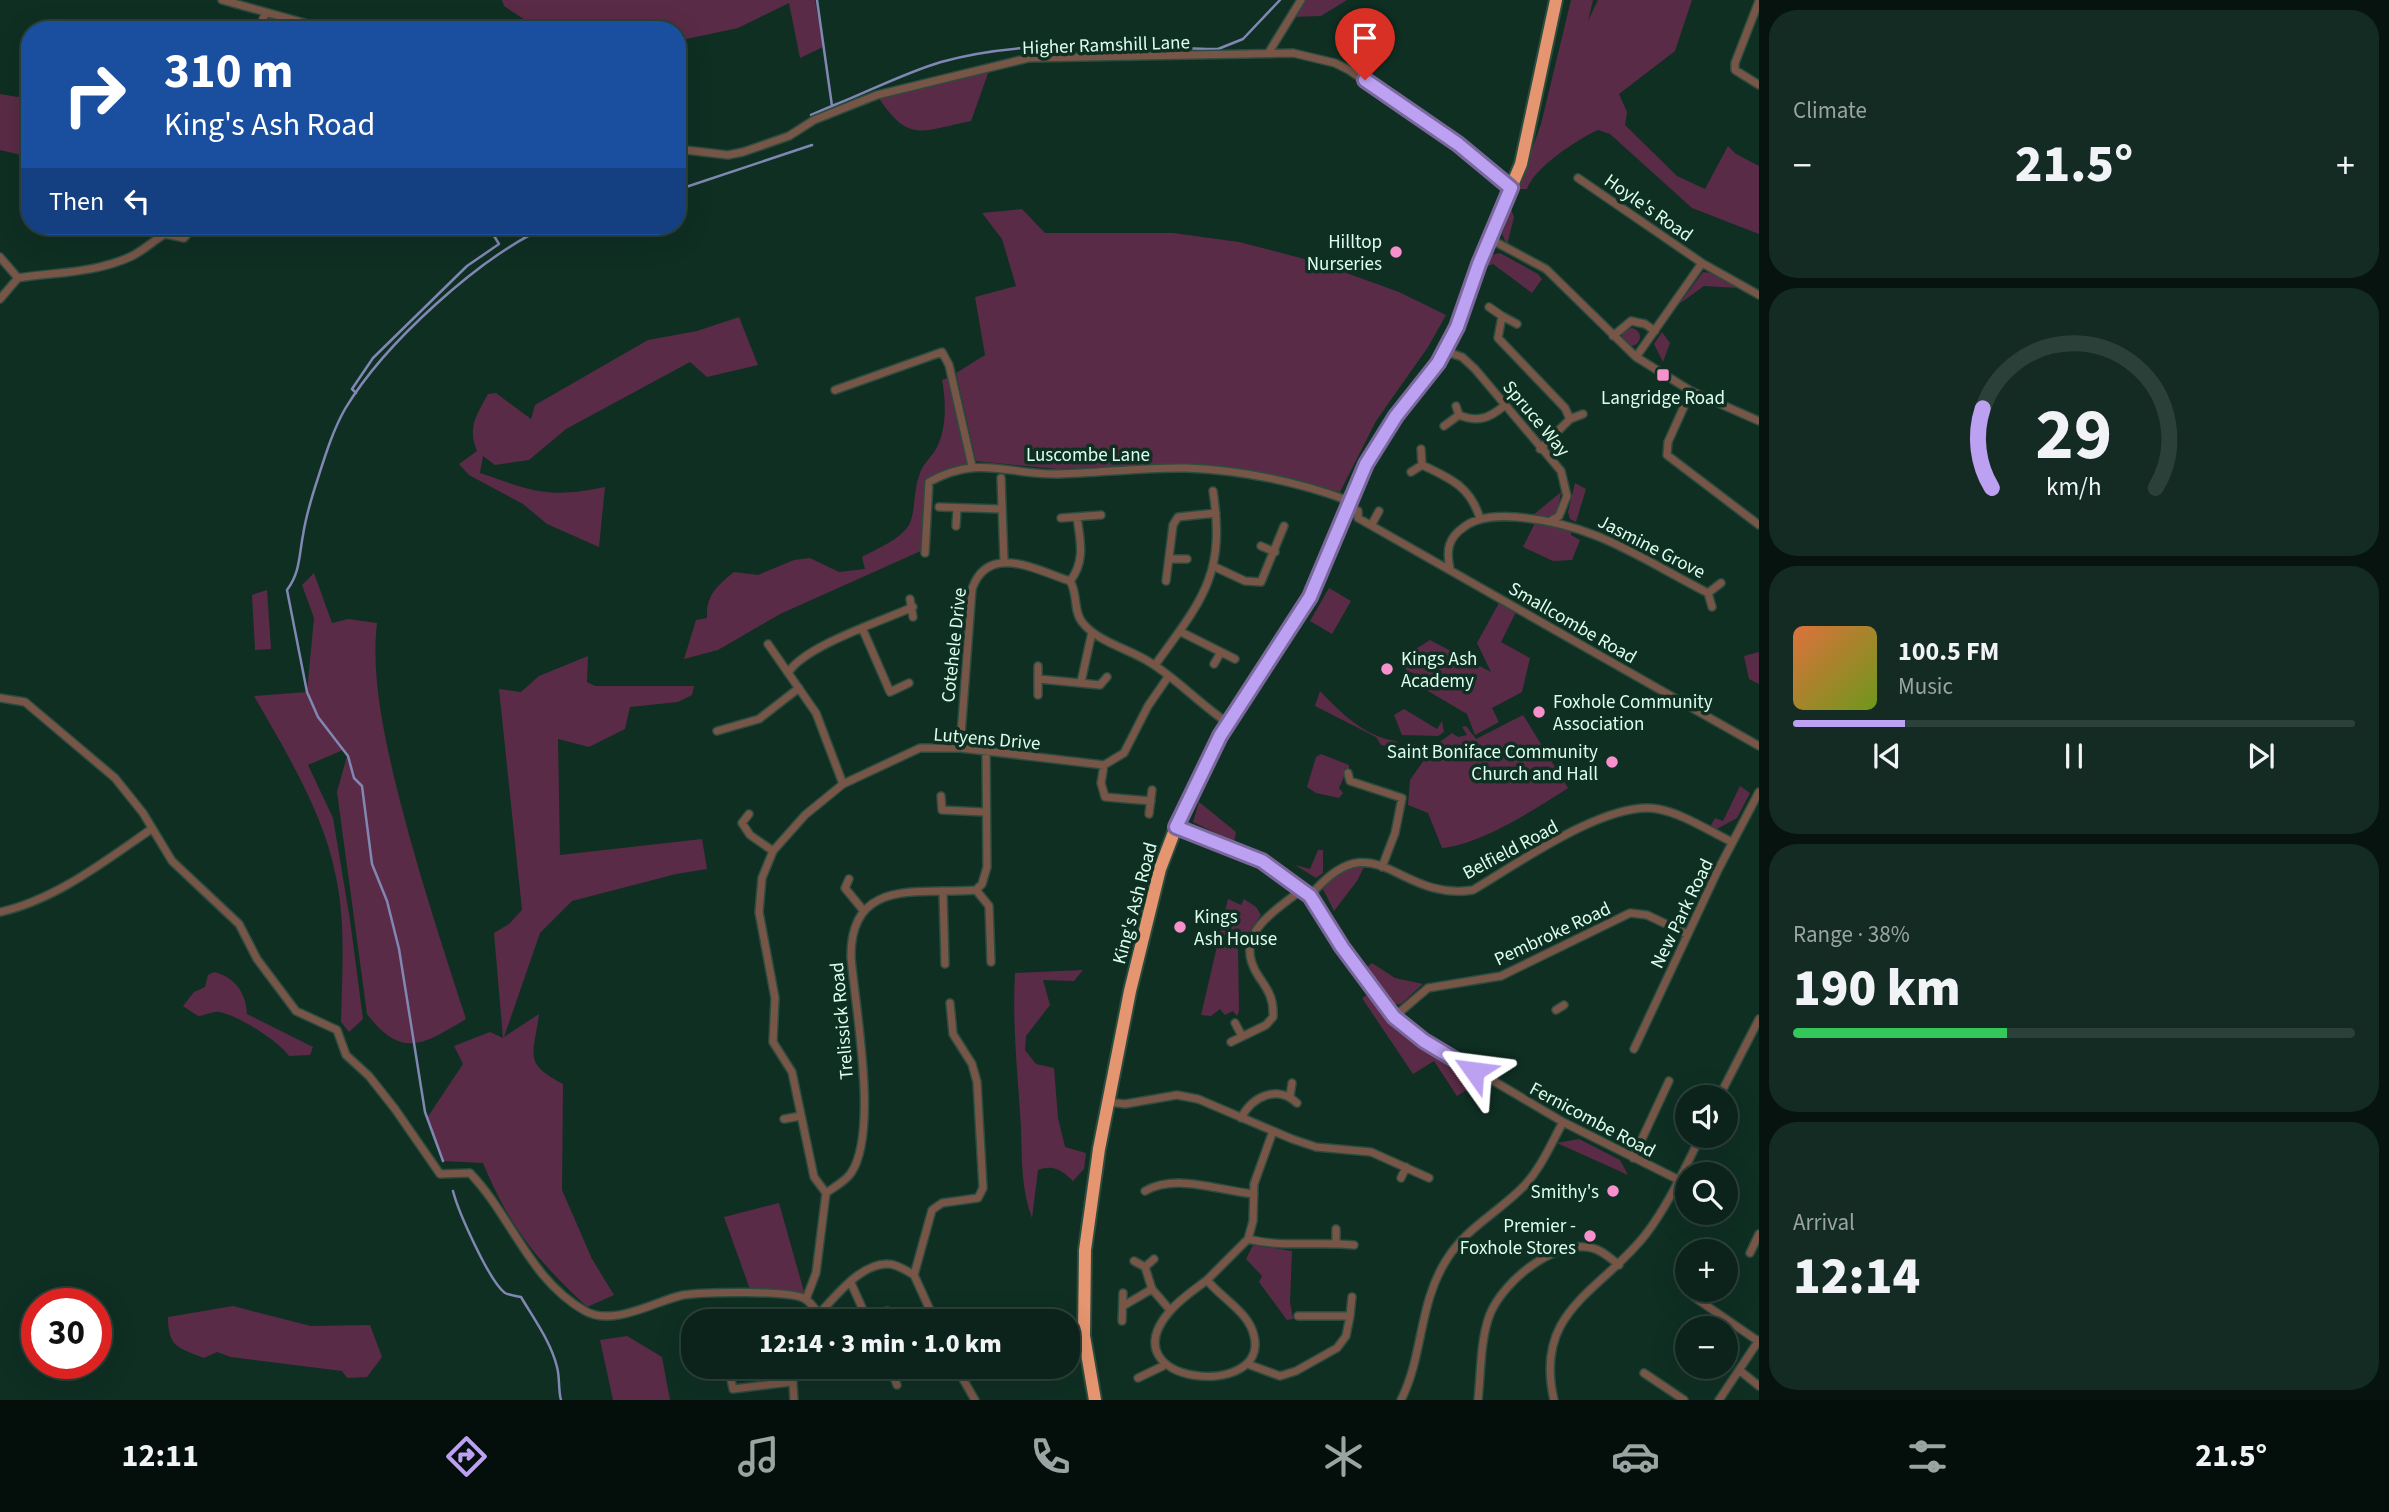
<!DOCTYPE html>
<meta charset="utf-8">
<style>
body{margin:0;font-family:"Source Sans 3",sans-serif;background:#142b23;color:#f1f3f6;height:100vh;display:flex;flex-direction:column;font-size:26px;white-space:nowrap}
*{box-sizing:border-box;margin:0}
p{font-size:23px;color:#9aa4a2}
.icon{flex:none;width:38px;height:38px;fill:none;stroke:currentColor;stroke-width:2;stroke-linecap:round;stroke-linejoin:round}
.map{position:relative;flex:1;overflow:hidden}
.sheet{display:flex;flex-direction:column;gap:10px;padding:10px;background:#06130e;width:630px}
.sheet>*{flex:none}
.hud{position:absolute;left:21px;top:21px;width:665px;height:214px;border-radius:28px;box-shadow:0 7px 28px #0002,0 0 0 2px #2b4039;background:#1a4fa0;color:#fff;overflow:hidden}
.buttons{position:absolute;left:1675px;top:1085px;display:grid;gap:14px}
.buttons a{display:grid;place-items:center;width:63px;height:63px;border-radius:50%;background:#0b231a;box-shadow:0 7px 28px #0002,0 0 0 2px #2b4039;font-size:35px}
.speed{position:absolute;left:21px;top:1288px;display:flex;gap:14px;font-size:35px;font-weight:700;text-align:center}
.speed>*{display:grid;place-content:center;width:91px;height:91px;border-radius:50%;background:#0b231a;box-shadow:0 7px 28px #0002,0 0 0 2px #2b4039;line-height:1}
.speed .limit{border:10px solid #d22;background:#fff;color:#111}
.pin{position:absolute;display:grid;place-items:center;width:60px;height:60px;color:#fff;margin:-72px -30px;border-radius:50% 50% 50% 0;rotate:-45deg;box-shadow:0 0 7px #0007}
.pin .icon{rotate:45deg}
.me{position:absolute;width:77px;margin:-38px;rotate:301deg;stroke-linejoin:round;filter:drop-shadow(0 0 5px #0008)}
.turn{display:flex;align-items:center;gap:24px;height:147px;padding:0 28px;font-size:32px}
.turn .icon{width:91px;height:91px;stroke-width:2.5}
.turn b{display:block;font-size:49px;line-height:60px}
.then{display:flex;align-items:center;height:66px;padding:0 28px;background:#0003;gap:14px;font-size:26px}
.big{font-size:52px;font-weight:800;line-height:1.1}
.sheet .tile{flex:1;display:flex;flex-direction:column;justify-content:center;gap:10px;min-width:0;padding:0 24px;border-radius:28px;background:#142b23}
.sheet .dial{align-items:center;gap:0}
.dial svg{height:182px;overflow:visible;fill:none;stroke:#2b4039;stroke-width:7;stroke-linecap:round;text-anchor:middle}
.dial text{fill:#f1f3f6;stroke:none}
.song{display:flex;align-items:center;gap:21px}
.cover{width:84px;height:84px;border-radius:10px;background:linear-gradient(135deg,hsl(20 70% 55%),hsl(80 70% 35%))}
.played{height:7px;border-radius:4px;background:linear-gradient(90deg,#bca0f2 20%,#2b4039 20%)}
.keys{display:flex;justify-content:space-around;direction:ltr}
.heat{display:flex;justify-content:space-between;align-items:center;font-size:38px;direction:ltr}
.charge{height:10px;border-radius:5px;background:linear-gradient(90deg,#34c759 38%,#2b4039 0)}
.trip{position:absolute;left:681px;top:1309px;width:399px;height:70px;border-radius:28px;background:#0b231a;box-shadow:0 7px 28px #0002,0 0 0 2px #2b4039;font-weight:800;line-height:70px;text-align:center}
.dock{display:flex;height:112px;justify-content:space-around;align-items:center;background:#040e0a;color:#9aa4a2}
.dock .icon{width:49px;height:49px}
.dock .selected{color:#bca0f2}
.dock b{font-size:32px;color:#f1f3f6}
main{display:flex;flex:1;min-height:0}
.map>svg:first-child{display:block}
.green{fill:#5a2b46}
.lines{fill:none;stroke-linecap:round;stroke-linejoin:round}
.stream{stroke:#8187b3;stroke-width:2.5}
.street-casing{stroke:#2c4c3f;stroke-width:10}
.highway-casing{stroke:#2c4c3f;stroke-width:16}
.street{stroke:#775648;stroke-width:7}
.highway{stroke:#e5956f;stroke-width:12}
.route-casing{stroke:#7a689d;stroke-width:18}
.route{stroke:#bca0f2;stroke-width:12}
.poi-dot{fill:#f890cc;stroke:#0f2f23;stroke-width:2.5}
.labels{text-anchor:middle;stroke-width:7;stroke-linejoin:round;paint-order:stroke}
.street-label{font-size:19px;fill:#dbffee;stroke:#0f2f23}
.poi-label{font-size:19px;fill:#dbffee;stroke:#0f2f23;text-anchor:end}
</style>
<main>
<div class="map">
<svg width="1759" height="1400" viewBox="0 0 1759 1400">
<rect width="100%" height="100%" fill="#0f2f23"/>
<!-- green -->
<path class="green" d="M502 0H815L823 47 800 58 789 3 738 28 677 41V30H540L504 6Z
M1301 0H1347L1321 16 1291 17Z
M1571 0H1593L1588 21 1598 0H1692L1675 51 1619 94 1627 112 1625 125 1677 176 1705 189 1728 146 1736 154 1759 166V234L1692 208 1610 134 1598 130C1576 140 1534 168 1527 189H1518L1541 124Z
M990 68 971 121C921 131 908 144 877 95Z
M0 94 30 99V157L0 150Z
M1022 209 1045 233H1173L1239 242 1316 262 1399 292 1446 315 1428 347 1376 421 1340 492 1233 469 1187 465 1057 469 976 461 956 373 985 355 975 297 1016 286 1002 239 982 213Z
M1511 209 1514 217 1507 245 1502 234Z
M1500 253 1538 274 1542 279 1532 293 1493 264 1486 267 1491 255Z
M1703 272 1712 273 1740 288 1704 286 1679 304Z
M739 317 758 365 707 377 690 362 566 429 529 460 495 465 483 456 480 473C532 491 549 499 605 487L599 547 547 524 523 504 469 475 459 464 477 451C467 428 477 414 488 394L496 393 531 419 535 405 648 340 697 331Z
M1622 337a9 9 0 1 1 18 0a9 9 0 1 1-18 0Z
M1662 332 1670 343 1663 362 1654 344Z
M950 377 970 464 952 467 928 479 924 502 923 550 780 614 718 650 684 659 696 620 707 618C706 595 717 586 734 572L758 575 794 560 810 558 839 572 865 569 862 557C878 548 902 539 910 523 915 511 914 490 919 476 922 464 931 458 936 449 947 430 946 400 942 380Z
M1575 483 1586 489 1576 522 1570 519 1568 512Z
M1561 492 1557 514 1550 518 1532 516Z
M1535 523 1571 530V535L1580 540 1572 560 1553 561 1523 547Z
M314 573 332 623 348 619 377 623C371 673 383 729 394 777 414 860 440 939 466 1019 424 1044 402 1060 367 1014L337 792 347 756 343 750 308 765 333 818 350 920 363 1019 349 1032 341 1022C342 974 346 924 336 877 324 813 286 752 254 696L307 692 314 618 302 585Z
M1329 588 1351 601 1332 634 1310 621Z
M267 590 271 649 255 650 252 595Z
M1500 601 1517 610 1501 642 1530 658 1522 692 1492 708 1499 722 1475 735 1467 714 1411 681 1415 674 1411 672 1409 675 1404 665 1414 650 1430 640 1491 672 1477 643Z
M1759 652V684L1749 679 1744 656Z
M588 656 587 682 595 686H694L692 695 678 702 630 707 625 729 589 747 558 739 560 855 702 839 707 869 676 874 572 901 540 933 504 1037 539 1014C534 1055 522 1063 563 1084L562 1190 592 1259 614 1295 587 1307C537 1260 510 1228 483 1163L443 1161 427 1118 463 1064 454 1046 490 1032 503 1038 494 933 509 924 522 910 499 689 521 692 539 676Z
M1320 691C1341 713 1365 737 1396 741L1401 749 1381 745 1376 737 1315 706Z
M1404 709 1437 729 1442 721 1444 732 1438 736 1402 735 1394 715Z
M1523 715 1568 788C1534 810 1481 844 1442 848L1428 813 1408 805 1410 780 1433 747 1452 733 1458 737 1467 735 1462 727 1466 726 1476 739Z
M1407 743 1423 746 1426 750 1424 757H1414Z
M1321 754 1349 765V769H1344V777L1339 788 1343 793 1339 798 1316 793 1307 787 1316 757Z
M1740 786 1750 793 1737 818 1715 830 1710 827 1715 818 1723 821Z
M1199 802 1236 832 1234 842 1193 822Z
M1318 850H1323V873L1316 878 1295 865 1310 869Z
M1365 865 1357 881 1334 911 1322 887 1349 867Z
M1228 899 1241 905 1244 899 1256 907 1261 915 1238 948 1239 1011 1237 1016 1233 1011 1225 1015 1220 1009 1211 1016 1201 1015Z
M1372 963 1395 978 1423 984 1401 1004 1391 1005 1367 967Z
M1083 970 1074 981 1043 980 1050 1005 1026 1036 1025 1050 1036 1064 1054 1068 1058 1118 1065 1147 1086 1153 1084 1169 1073 1181C1062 1170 1053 1164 1038 1170L1032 1218C1021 1189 1022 1159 1021 1128 1018 1076 1012 1025 1015 973Z
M214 972C235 977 246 993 247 1014L313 1047 310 1055 289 1056C278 1041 238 1015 219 1012 213 1011 205 1016 198 1016L183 1006 194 992 205 987 208 975Z
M1367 995 1398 1032 1479 1082 1457 1096 1434 1061 1413 1074 1362 998Z
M1579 1139 1620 1160 1628 1175 1557 1143Z
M779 1203 806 1299 752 1295 724 1217Z
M1253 1245 1292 1251 1290 1302 1293 1319 1287 1320 1259 1282 1262 1276 1246 1259Z
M233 1306 311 1326 370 1325 382 1357 367 1377 347 1378 342 1371 231 1357 217 1352 204 1358C178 1348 168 1347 168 1317Z
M627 1336 662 1357 670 1400H613L600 1340Z"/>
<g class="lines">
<!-- stream -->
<path class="stream" d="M832 106C868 92 904 73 941 62 1029 37 1128 48 1218 49L1243 39 1280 0
M811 115 832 106 817 0
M677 190 812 145
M356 393 352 389 373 358 467 266 499 244 488 226
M443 1161 425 1112 399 949 387 901 372 864 362 786 354 778 348 756 318 717 307 692 287 590C300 573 299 556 303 535 306 516 312 496 318 478 325 456 333 430 345 409 384 344 479 257 548 226
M453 1191C458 1211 489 1281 505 1293 509 1295 516 1296 521 1297 534 1319 551 1342 557 1367 560 1377 558 1389 561 1400"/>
<!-- street casing -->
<g class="street-casing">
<path id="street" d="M222 0 330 30
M1759 1 1735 63V70L1759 85
M260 30 265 12
M1269 52 1301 0
M677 149 728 155 743 152 789 136 814 120 877 95 1029 58 1293 53 1335 63 1349 70 1458 144 1511 188
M1578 178 1702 263 1759 295
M1490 239 1546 269 1636 357 1691 391 1759 421
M0 257 18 278 0 299
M18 278C57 272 96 273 132 256 144 250 153 241 165 234L184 238 194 226
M1489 307 1502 316 1498 338 1565 408 1570 419 1540 449
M1502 316 1517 324
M1613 336 1631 321 1645 324 1655 331
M1444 351 1462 357 1475 369 1561 471 1567 496 1559 516 1552 520
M1636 357 1702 263
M835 390 942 352 949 365 972 466
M1691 391 1668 442 1667 455 1759 525
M1456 406 1459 415C1478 423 1490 418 1505 405
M1570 419 1583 414
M1444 426 1459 415
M1421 449 1422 465
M1411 472 1422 465C1450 478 1471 487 1480 519
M1001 478 1004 561
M939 507 1001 509
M1358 511V518L1759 746
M1061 518 1101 515
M1372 524 1379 511
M956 526 957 509
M1261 546 1275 552
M925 553 929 482C979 454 1007 475 1059 474 1101 473 1144 467 1187 468 1240 470 1300 482 1349 501
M1169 559H1187
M1215 567 1245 581 1261 582 1284 526
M1450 569C1446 550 1448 538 1464 527 1478 516 1499 516 1516 517 1594 523 1640 558 1708 593L1721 583
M1070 581C1086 561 1080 540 1077 517
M1166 581 1173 525 1178 517 1216 513
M1708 593 1712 607
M910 599 913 617
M863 630 890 692 909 683
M1181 632 1235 659
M768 644 816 713 843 784
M1214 664 1221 652
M1155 665C1202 600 1226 575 1213 491
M1038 666V695
M788 673C804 646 882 621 913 607
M1039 679 1100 685 1107 677
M1081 682 1092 632
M0 698 25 702 115 778 143 813 172 861 239 924 257 959 296 1011 337 1030 346 1055 369 1076 395 1109 440 1174 470 1173C512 1217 529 1279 585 1311 614 1327 655 1301 683 1295 702 1292 791 1290 805 1299 811 1302 815 1310 820 1314
M717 731 759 719 799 688
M960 748 972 589C988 542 1036 570 1070 581 1078 593 1073 611 1082 622 1097 642 1130 649 1151 663 1178 680 1201 705 1228 723
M1104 765 1101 783 1105 797 1151 801
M1348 773 1350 781 1402 798 1395 833 1382 867
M941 796 942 810 984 812
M749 814 742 823 750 835 773 851
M1149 814 1152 790
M1176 827 1262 861 1310 896 1342 948 1358 965 1385 1007 1414 1034 1563 1122 1679 1180
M849 879 845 888 863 910
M976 890 989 906 991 962
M943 892 945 964
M1310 896C1375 818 1396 902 1473 890 1517 864 1608 799 1658 809 1684 814 1709 831 1732 842
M0 912C55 900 105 861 150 830
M1556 1010 1564 1005
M1394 1017 1428 988 1501 976 1630 913 1647 915 1687 934
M1235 1023 1242 1036
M1231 1042 1266 1025 1273 1017C1274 1000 1269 991 1259 977 1231 935 1272 914 1301 890
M1634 1049 1718 870 1759 792
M1290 1096 1292 1083
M1719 1097 1759 1019
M1108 1102 1125 1104 1177 1095 1198 1099 1292 1139 1316 1147 1371 1152 1429 1178
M1241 1118C1252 1097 1277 1084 1297 1103
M784 1119 801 1116
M1633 1158 1669 1081
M1401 1178 1406 1167
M1145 1191C1177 1173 1220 1191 1254 1194
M826 1193C834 1187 846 1181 851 1173 879 1132 855 1007 851 957 850 876 921 895 976 890L982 884 987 867 986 752
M1336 1229V1243
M1248 1239C1284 1248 1318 1241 1354 1245
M1750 1253 1759 1234
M1134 1261 1145 1267 1152 1289
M1145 1267 1154 1259
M914 1275 932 1210 942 1203 978 1198 983 1188 977 1082 972 1064 953 1034 950 1003
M914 1275 935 1321
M1207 1280C1194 1290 1180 1299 1170 1311 1106 1385 1270 1400 1254 1336 1249 1312 1221 1298 1207 1280L1248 1239 1253 1221 1254 1184 1273 1131
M851 1283 868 1321
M1694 1297 1758 1341
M806 1299 816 1273 826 1193 814 1177 792 1072 773 1042 775 998 759 912 762 878 773 851 805 815 843 784 920 748H960L1104 765 1124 753 1148 706 1168 677
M1123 1306 1152 1289 1170 1310
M1350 1316 1352 1297
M868 1320 887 1311
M812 1321C831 1303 858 1263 888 1264 897 1264 907 1271 914 1275
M1122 1321 1123 1293
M1250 1365 1280 1376 1296 1371 1337 1348 1346 1336 1350 1316H1298
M728 1367 733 1389 791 1382
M792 1367 794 1400
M797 1367 830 1376 841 1374
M890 1367 897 1385
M956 1367 975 1400
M1739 1370 1759 1386
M1644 1373 1684 1400
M1138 1378 1163 1366
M1401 1400C1424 1354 1418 1304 1447 1259 1466 1228 1499 1212 1524 1186 1541 1168 1551 1144 1563 1122
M1478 1400C1481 1373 1480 1340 1490 1314 1503 1282 1554 1239 1592 1248 1602 1250 1610 1258 1619 1265
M1554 1400C1533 1310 1601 1292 1646 1234 1669 1204 1684 1169 1701 1136
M1719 1400 1759 1340"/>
</g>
<!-- highway casing -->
<g class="highway-casing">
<path id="highway" d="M1095 1400 1084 1336 1085 1250 1099 1149 1130 991 1160 869 1176 827 1220 736 1309 597 1366 464 1396 417 1438 363 1457 327 1479 264 1521 164 1556 0"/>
</g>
<!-- street -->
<use href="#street" class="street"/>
<!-- highway -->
<use href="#highway" class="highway"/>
</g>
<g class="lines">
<!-- route casing -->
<g class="route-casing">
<path id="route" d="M1365 80 1458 144 1511 188 1479 264 1457 327 1438 363 1396 416 1366 464 1310 597 1220 736 1176 827 1262 861 1310 896 1342 947 1394 1017 1424 1041 1474 1071"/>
</g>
<!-- route -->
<use href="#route" class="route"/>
</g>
<!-- markers -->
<g class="poi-dot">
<circle cx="1396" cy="252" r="7"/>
<rect x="1656" y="368" width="14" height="14" rx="3.5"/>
<circle cx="1387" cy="669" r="7"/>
<circle cx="1539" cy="712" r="7"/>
<circle cx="1612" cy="762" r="7"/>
<circle cx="1180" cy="927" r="7"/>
<circle cx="1613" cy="1191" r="7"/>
<circle cx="1590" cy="1236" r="7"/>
</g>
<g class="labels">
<!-- street labels -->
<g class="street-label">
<text transform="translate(1106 44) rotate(-2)" y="7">Higher Ramshill Lane</text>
<text transform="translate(1649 207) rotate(35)" y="7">Hoyle's Road</text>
<text transform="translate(1537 418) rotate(50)" y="7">Spruce Way</text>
<text x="1088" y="461">Luscombe Lane</text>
<text transform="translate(1652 546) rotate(27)" y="7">Jasmine Grove</text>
<text transform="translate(1573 622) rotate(30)" y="7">Smallcombe Road</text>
<text transform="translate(953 645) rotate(-84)" y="7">Cotehele Drive</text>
<text transform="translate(987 738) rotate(5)" y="7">Lutyens Drive</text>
<text transform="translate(1510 849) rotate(-28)" y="7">Belfield Road</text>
<text transform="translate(1134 903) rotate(-75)" y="7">King's Ash Road</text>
<text transform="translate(1681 913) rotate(-64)" y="7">New Park Road</text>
<text transform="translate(1552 933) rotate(-25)" y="7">Pembroke Road</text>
<text transform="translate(841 1021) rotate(-95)" y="7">Trelissick Road</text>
<text transform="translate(1593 1119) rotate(28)" y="7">Fernicombe Road</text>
</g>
<!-- poi labels -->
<g class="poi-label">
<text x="1382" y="248">Hilltop<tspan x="1382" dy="22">Nurseries</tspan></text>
<text x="1663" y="404" text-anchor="middle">Langridge Road</text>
<text x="1401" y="665" text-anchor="start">Kings Ash<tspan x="1401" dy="22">Academy</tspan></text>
<text x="1553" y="708" text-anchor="start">Foxhole Community<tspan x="1553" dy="22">Association</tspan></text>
<text x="1598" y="758">Saint Boniface Community<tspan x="1598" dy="22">Church and Hall</tspan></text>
<text x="1194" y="923" text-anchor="start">Kings<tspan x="1194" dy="22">Ash House</tspan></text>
<text x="1599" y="1198">Smithy's</text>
<text x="1576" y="1232">Premier -<tspan x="1576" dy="22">Foxhole Stores</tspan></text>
</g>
</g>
</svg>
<div class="buttons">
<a><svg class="icon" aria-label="sound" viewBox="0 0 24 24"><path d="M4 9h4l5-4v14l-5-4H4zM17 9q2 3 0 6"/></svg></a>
<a><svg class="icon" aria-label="search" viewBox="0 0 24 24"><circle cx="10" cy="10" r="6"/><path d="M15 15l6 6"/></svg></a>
<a>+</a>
<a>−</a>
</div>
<div class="speed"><div class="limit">30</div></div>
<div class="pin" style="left:1365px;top:80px;background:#d93025"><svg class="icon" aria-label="arrive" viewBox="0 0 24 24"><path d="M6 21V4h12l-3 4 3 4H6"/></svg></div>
<svg class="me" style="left:1474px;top:1071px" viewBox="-20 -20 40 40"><path d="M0-17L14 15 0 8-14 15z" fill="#bca0f2" stroke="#fff" stroke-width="4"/></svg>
<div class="trip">12:14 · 3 min · 1.0 km</div>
<div class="hud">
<div class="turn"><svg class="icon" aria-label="right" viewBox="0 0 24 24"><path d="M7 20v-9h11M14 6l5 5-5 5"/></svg><div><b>310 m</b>King's Ash Road</div></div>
<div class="then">Then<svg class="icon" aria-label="left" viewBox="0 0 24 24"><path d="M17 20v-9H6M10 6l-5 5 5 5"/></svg></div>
</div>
</div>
<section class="sheet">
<div class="tile"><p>Climate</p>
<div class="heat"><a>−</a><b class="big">21.5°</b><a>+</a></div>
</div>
<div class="tile dial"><svg viewBox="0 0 100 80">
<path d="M14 69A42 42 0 1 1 86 69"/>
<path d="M14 69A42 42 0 0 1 10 34" stroke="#bca0f2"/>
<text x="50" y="56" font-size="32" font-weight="700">29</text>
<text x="50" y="72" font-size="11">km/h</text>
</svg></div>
<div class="tile">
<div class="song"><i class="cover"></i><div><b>100.5 FM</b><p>Music</p></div></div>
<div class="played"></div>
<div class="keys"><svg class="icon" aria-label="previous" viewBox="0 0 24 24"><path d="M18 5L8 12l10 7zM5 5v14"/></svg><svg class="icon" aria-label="pause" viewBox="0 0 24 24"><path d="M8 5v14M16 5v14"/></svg><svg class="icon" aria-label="next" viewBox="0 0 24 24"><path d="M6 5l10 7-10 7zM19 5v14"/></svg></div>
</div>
<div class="tile"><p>Range · 38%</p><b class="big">190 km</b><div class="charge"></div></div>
<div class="tile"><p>Arrival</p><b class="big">12:14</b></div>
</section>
</main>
<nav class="dock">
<b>12:11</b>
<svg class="icon selected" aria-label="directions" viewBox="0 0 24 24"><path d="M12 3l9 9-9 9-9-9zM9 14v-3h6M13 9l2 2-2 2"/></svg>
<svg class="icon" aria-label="music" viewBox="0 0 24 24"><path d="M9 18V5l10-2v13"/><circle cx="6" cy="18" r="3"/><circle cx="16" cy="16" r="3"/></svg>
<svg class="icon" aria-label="phone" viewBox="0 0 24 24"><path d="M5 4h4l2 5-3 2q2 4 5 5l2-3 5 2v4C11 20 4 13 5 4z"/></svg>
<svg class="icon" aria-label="climate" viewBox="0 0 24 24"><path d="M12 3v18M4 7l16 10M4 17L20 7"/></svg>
<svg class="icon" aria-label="car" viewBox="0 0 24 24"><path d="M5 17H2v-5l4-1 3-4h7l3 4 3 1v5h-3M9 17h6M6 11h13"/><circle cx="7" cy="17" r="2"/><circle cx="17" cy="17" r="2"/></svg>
<svg class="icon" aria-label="filters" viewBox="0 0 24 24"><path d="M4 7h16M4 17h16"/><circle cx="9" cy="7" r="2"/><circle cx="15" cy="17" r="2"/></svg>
<b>21.5°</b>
</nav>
